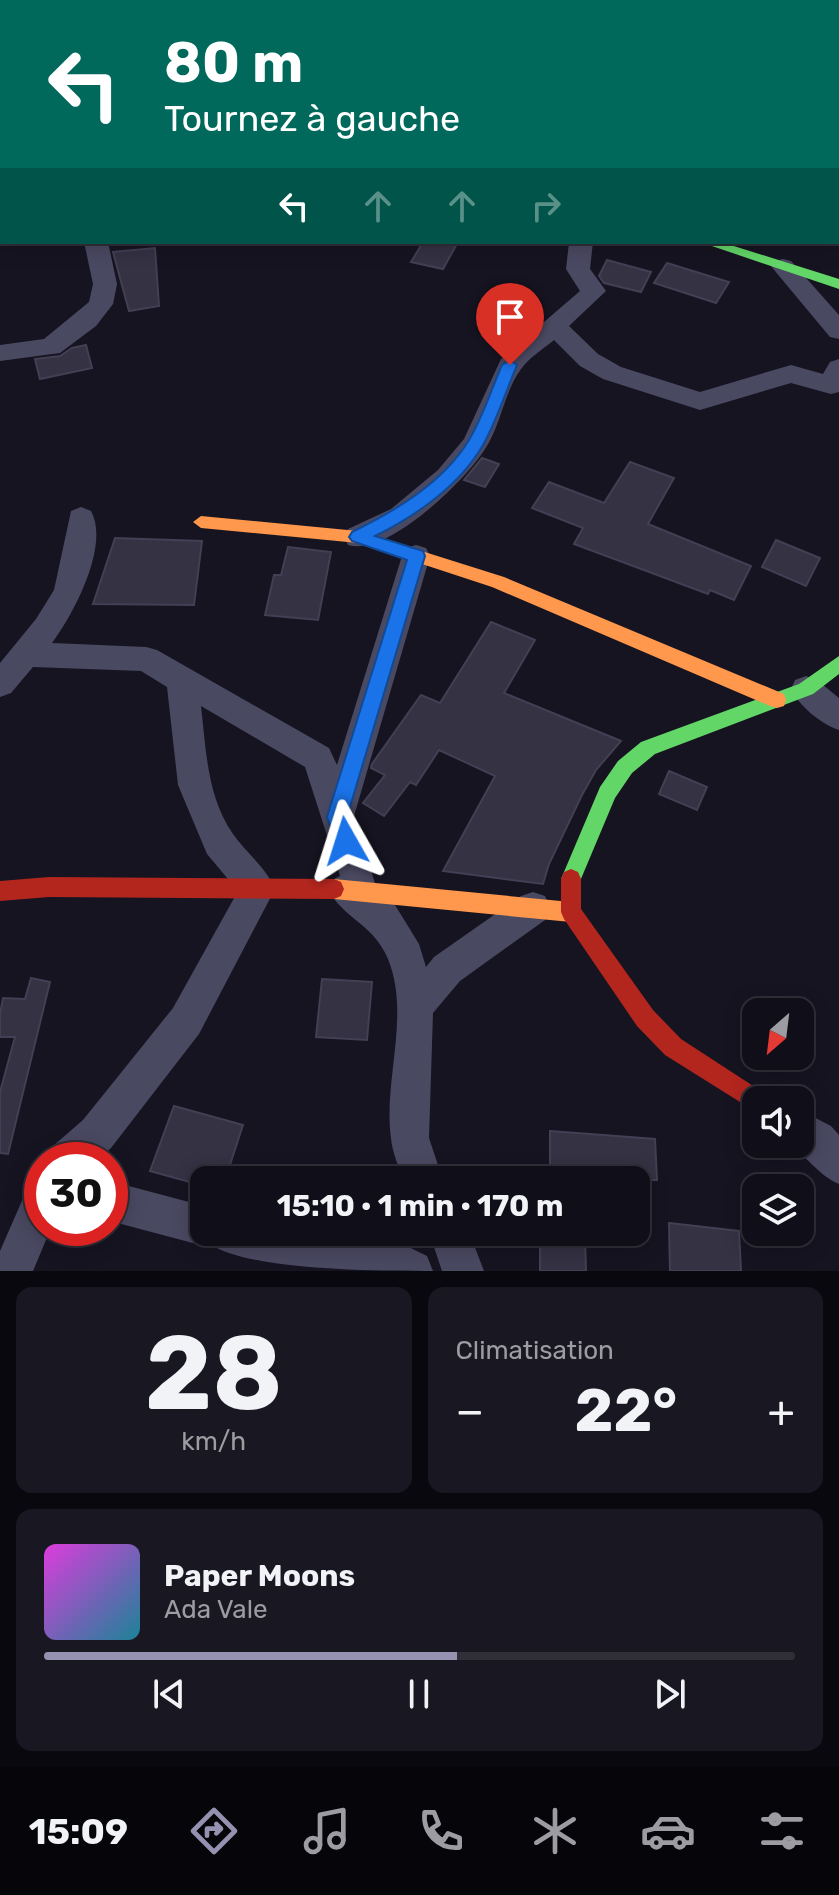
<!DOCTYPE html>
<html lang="fr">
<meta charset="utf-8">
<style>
body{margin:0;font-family:Rubik,sans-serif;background:#191822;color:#f1f3f6;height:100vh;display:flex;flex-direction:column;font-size:30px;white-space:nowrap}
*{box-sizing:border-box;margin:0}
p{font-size:26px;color:#9c9ca2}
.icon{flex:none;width:44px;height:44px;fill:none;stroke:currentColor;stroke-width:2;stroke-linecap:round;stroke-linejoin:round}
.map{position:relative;height:1271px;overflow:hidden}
.details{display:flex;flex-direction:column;gap:16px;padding:16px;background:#09080e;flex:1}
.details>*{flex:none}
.guide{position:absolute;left:0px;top:0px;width:840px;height:244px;box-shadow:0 4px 20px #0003,0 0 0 2px #302f38;background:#00695c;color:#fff;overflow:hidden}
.needle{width:52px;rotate:208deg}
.fabs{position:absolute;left:742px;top:998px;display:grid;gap:16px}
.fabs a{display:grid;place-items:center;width:72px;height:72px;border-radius:16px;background:#100f19;box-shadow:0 4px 20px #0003,0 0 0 2px #302f38;font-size:40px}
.speed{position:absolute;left:24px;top:1142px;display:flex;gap:16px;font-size:40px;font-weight:700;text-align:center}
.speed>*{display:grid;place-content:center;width:104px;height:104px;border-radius:50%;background:#100f19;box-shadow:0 4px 20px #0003,0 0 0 2px #302f38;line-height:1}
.speed .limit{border:12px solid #d22;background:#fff;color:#111}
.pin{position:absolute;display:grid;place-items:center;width:68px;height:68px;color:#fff;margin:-82px -34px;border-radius:50% 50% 50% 0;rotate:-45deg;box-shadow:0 0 8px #0007}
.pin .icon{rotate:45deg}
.me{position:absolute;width:88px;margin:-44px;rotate:354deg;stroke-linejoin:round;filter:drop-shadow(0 0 6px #0008)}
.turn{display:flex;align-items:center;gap:28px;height:168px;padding:0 32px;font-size:36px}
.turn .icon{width:104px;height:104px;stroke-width:2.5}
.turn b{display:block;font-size:56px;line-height:68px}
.lanes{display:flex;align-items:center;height:76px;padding:0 32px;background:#0003;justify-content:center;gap:40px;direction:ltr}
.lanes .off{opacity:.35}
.big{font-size:60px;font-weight:700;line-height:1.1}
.details .widget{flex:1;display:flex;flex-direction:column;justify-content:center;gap:12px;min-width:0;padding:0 28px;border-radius:16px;background:#191822}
.details .dial{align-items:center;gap:0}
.dial b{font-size:104px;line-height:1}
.song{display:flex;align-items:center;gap:24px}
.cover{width:96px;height:96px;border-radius:12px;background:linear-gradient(135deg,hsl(300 70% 55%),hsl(190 70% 35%))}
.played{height:8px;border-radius:4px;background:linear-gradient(90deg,#9591b1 55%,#302f38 55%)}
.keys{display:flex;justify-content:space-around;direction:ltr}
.heat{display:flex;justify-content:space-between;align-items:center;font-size:44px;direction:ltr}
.details .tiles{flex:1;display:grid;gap:16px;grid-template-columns:1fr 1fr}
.widget:last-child{grid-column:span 2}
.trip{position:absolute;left:190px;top:1166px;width:460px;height:80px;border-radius:16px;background:#100f19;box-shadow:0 4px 20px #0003,0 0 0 2px #302f38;font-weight:700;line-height:80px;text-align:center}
.tab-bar{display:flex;height:128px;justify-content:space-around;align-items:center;background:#06060a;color:#9c9ca2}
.tab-bar .icon{width:56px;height:56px}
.tab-bar .selected{color:#9591b1}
.tab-bar b{font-size:36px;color:#f1f3f6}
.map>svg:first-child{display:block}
.building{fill:#343243;stroke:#433f54;stroke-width:2}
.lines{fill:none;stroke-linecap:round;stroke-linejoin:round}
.street{fill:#4a4962;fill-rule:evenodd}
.fast{fill:#63d668;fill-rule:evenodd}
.slow{fill:#ff974d;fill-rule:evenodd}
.jam{fill:#b3261e;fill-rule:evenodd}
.route{fill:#1a73e8;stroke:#114b97;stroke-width:2}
</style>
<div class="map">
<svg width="839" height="1271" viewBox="0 0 839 1271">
<rect width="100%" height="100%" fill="#161421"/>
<!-- building -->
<path class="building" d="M423 242H458L443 269 411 262Z
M155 248 159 306 129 311 113 252Z
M607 260 651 272 641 292 604 283 599 276Z
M667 263 729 282 716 303 654 283Z
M86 345 92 368 40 379 35 359 60 356 72 348Z
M482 458 499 464 485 487 464 480Z
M630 462 674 478 648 524 751 566 734 600 710 590 708 594 574 544 583 528 532 508 549 482 604 503Z
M115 538 202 541 194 605 93 604Z
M776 540 820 558 806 586 762 567Z
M288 547 331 552 318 620 265 615 274 575H281Z
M491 622 535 640 504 693 621 741 596 770 582 795 549 864 543 884 443 871 495 776 439 750 416 785 410 782 384 816 363 803 385 775 371 768 372 764 421 695 440 703Z
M669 771 707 787 697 810 659 794Z
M31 978 50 982 8 1154 0 1153V1092L15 1037H0V1014L3 998 25 999Z
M322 979 372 982 367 1040 316 1037Z
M174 1106 243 1125 225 1180H204V1186L150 1171Z
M550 1131 655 1139 657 1180H550Z
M669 1223 739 1231 741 1271H670Z
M540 1235 585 1236 586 1271H540Z"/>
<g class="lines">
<!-- street -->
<path class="street" d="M331 0H368L369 2H330Z
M801 0H820L821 2H802Z
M838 22H839V35H838Z
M0 202H2V216H0Z
M84 242H108L117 284 113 304 96 326 60 353 0 361V345L44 339 89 302 93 284Z
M569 242H593L590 269 606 291 569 326 598 354 621 367 700 392 791 365 823 374 830 362 839 359V392L831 394 791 383 700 410 603 379 580 366 554 340C543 349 529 358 521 369 504 392 501 425 485 449 466 480 387 557 348 545L344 537 348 529 391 509 438 470 464 439 501 359 580 291 566 269Z
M783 259 791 261 839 315V339L830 337 775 271 771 266 775 261Z
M81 507 91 511C110 545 74 614 52 643L146 647 157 650 329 748 337 765 402 556 406 548 416 545 426 548 430 556 354 816 378 893 395 905 419 944 426 967 434 957 521 896 533 892 545 896 550 908 545 920 460 981 433 1013 429 1138 443 1180H403C399 1167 392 1152 391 1138 383 1080 411 1016 388 959 373 923 341 917 329 890L334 879 340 876 305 767 201 706C206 749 207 797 233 834 246 853 266 867 275 889L199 1034 111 1148 97 1160H47L53 1146 83 1120 173 1008 238 891 207 854 178 785 167 687 141 671 33 667 11 693 0 697V663L36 619 54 590 71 511Z
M806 676 817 680 839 698V730C821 724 799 706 791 689L795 680Z
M800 1110 831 1126 839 1135V1184C818 1175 807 1156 788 1144H800Z
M42 1181V1228H51L33 1271H0V1251L28 1187Z
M110 1181 204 1206V1232L380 1233 427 1256 433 1271C378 1271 250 1271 210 1244L204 1246 110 1221Z
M429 1232H469L484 1271H442Z"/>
<!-- fast -->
<path class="fast" d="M700 242H721L839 279V289Z
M839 656V674L813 694 655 754 632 773 615 798 578 886 571 889 564 886 561 879 600 787 618 761 641 742 799 684Z"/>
<!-- slow -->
<path class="slow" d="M201 516 358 531 504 577 784 694 786 700 784 706 777 708 770 706 492 587 358 543 201 528 193 522Z
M334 879 571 902 578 905 581 912 578 919 571 922 334 899 327 896 324 889 327 882Z"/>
<!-- jam -->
<path class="jam" d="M0 79H2V87H0Z
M571 869 578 872 581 879V909L653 1010 681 1039 764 1093 767 1100H756V1112L665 1055 637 1026 564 919 561 912V879L564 872Z
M49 877 334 879 341 882 344 889 341 896 334 899 49 897 0 901V881Z"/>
</g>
<!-- route -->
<path class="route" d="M510 360 517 365C506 391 497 420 483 445 460 485 416 516 375 536L423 551 425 556 347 817 356 841 353 848 346 851 338 848 327 817 407 560 352 541 349 537 352 532C395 511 443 483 469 440 483 417 491 390 502 365Z"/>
</svg>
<div class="fabs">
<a><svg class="needle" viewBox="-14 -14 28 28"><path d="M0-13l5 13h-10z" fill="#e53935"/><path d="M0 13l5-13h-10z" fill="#9c9ca2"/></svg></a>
<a><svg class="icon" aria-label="sound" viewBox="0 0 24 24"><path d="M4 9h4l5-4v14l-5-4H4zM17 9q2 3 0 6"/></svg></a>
<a><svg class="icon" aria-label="layers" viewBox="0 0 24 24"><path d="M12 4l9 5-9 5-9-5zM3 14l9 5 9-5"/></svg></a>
</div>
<div class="speed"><div class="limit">30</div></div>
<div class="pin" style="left:510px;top:365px;background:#d93025"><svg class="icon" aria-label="arrive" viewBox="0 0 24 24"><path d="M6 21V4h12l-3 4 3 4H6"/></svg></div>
<svg class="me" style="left:346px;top:841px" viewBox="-20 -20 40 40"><path d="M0-17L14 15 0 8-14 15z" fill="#1a73e8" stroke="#fff" stroke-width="4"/></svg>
<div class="trip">15:10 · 1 min · 170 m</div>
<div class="guide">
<div class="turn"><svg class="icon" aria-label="left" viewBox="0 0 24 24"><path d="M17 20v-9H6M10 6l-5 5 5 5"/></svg><div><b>80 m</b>Tournez à gauche</div></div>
<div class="lanes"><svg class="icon" aria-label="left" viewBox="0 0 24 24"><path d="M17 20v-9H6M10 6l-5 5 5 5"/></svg><svg class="icon off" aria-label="ahead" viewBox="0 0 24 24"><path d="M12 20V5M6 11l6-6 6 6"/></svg><svg class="icon off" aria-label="ahead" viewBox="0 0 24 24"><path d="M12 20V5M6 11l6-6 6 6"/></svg><svg class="icon off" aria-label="right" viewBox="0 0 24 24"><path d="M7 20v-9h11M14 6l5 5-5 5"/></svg></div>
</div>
</div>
<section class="details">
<div class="tiles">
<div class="widget dial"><b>28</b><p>km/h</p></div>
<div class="widget"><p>Climatisation</p>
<div class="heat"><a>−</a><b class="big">22°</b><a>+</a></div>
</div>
<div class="widget">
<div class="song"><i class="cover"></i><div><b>Paper Moons</b><p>Ada Vale</p></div></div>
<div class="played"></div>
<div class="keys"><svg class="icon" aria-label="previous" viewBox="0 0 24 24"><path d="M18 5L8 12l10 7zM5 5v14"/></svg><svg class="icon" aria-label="pause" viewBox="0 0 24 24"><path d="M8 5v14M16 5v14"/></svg><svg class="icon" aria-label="next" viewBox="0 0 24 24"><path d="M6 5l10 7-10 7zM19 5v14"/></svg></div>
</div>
</div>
</section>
<nav class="tab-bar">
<b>15:09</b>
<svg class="icon selected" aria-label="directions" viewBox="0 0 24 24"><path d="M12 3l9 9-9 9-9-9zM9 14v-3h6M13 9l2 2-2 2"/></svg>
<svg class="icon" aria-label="music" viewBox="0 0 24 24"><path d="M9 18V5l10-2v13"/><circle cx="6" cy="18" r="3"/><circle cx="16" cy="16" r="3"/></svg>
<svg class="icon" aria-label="phone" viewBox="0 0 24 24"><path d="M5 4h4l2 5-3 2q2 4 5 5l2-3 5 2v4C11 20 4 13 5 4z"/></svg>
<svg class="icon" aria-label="climate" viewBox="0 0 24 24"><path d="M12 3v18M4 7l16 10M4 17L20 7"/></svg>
<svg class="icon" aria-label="car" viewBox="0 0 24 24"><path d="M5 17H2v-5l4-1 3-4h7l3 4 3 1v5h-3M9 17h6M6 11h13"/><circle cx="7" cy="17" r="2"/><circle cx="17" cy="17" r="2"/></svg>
<svg class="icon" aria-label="filters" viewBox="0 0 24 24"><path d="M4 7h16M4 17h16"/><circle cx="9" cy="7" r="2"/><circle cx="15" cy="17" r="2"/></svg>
</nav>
